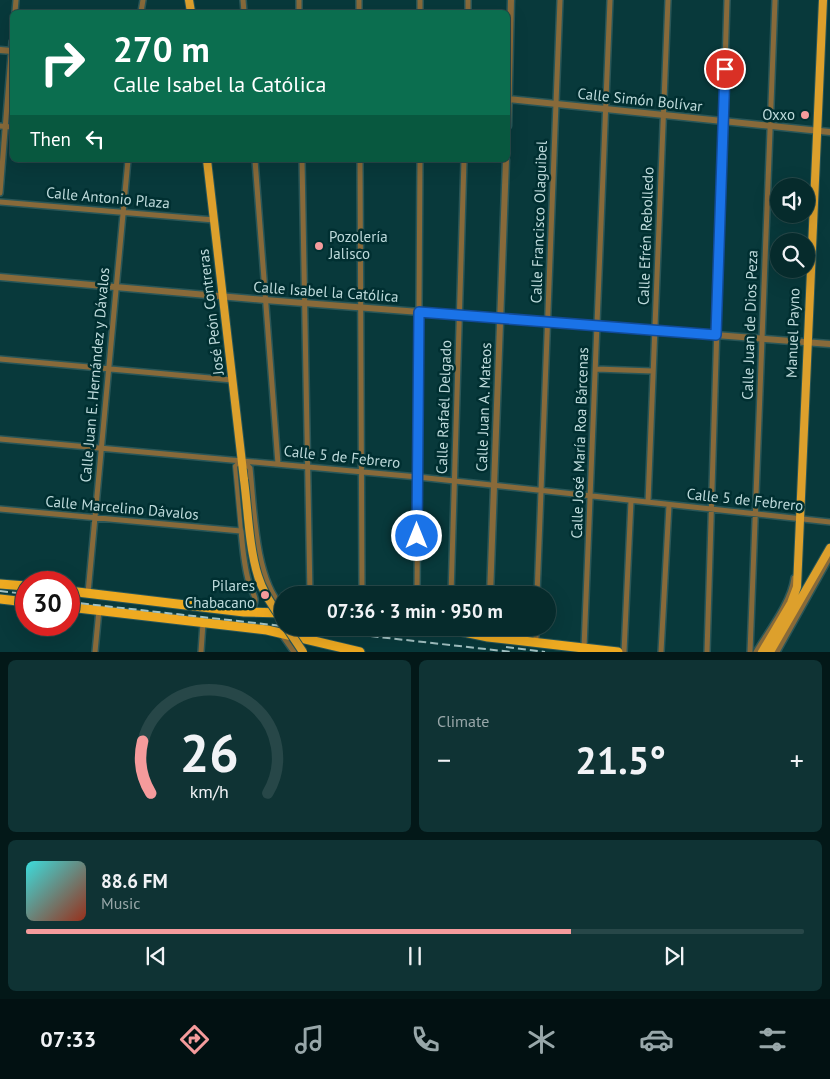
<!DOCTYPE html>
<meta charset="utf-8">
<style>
body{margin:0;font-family:"PT Sans",sans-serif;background:#0f3334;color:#f1f3f6;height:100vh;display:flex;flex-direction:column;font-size:19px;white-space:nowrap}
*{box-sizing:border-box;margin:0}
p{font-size:16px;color:#98a7a9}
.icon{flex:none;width:28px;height:28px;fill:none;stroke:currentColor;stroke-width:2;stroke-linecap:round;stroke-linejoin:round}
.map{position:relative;height:652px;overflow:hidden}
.drawer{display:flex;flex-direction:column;gap:8px;padding:8px;background:#031818;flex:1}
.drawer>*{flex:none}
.guide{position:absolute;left:10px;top:10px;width:500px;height:152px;border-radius:8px;box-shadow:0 5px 20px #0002,0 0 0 1px #274748;background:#0b6e4f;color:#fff;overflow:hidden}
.tools{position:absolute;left:770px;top:178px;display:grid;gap:10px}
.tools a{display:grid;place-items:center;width:45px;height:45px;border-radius:50%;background:#062b2c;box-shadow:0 5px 20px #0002,0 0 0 1px #274748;font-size:25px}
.speed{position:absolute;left:15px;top:571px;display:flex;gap:10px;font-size:25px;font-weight:700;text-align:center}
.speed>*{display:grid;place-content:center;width:65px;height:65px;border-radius:50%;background:#062b2c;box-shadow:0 5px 20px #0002,0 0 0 1px #274748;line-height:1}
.speed .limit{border:8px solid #d22;background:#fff;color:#111}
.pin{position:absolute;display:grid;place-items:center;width:42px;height:42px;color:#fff;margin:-21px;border:2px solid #fff;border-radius:50%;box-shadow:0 1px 5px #0007}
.me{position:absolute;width:55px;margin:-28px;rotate:0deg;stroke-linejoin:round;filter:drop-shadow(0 0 4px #0008)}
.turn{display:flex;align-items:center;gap:18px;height:105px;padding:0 20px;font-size:22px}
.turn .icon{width:65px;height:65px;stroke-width:2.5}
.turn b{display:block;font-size:35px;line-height:42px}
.then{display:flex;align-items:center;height:48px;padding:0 20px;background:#0003;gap:10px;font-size:19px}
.big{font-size:38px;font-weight:700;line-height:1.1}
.drawer .card{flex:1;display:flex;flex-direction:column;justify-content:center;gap:8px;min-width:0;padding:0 18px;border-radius:8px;background:#0f3334}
.drawer .dial{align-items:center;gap:0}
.dial svg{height:130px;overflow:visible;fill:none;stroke:#274748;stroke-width:7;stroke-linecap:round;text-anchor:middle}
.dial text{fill:#f1f3f6;stroke:none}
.song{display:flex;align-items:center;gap:15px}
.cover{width:60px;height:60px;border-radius:8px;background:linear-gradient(135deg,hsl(180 70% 55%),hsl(10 70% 35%))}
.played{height:5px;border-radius:2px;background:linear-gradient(90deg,#f59b9c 70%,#274748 70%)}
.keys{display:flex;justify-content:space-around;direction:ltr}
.heat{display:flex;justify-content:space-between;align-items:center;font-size:28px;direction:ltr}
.drawer .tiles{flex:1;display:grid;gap:8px;grid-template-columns:1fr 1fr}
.card:last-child{grid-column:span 2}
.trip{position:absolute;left:274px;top:586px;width:282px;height:50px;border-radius:25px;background:#062b2c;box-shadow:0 5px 20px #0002,0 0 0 1px #274748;font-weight:700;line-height:50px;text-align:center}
.tab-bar{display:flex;height:80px;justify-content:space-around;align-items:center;background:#021112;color:#98a7a9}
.tab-bar .icon{width:35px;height:35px}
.tab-bar .on{color:#f59b9c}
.tab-bar b{font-size:22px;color:#f1f3f6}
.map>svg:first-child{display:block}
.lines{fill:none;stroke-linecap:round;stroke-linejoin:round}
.pedestrian-casing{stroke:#295658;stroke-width:6}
.minor-casing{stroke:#295658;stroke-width:8}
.tertiary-casing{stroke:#295658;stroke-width:9}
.primary-casing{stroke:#295658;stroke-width:10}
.trunk-casing{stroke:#295658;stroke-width:11}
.pedestrian{stroke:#886a3a;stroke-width:4}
.minor{stroke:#886a3a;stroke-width:5}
.tertiary{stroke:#886a3a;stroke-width:6}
.primary{stroke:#dda02c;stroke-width:8}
.trunk{stroke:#eeaa21;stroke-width:9}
.rail{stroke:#a2c2c3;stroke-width:2;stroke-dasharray:8 4;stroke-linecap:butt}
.primary-bridge-casing{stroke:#295658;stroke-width:10;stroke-linecap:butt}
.primary-bridge{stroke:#dda02c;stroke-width:8}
.route-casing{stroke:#114b97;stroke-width:12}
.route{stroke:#1a73e8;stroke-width:9}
.poi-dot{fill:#f59b9c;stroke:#002f31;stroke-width:2}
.labels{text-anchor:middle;stroke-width:5;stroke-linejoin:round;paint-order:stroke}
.street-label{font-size:15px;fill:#bedbdc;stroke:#002f31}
.poi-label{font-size:15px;fill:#bedbdc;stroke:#002f31;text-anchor:end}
</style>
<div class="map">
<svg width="830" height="652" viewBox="0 0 830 652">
<rect width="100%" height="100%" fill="#08393b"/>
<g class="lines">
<!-- pedestrian casing -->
<g class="pedestrian-casing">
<path id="pedestrian" d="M241 461 235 466 241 531"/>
</g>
<!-- minor casing -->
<g class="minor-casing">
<path id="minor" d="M243 0 244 12
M299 0V12
M359 0V12
M15 12 16 0
M141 12 143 0
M420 12V0
M468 12V0
M0 126 12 127
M255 160 278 464
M302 160 310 595
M360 160 362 595
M0 193 12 42
M0 202 214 220
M0 359 232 380
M596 369 653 371
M0 439 418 477 830 522
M242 460 250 468C254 506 255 579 282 606
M648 502 668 0
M0 509 241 531C243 549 244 569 250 586 253 594 257 598 254 605L248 610
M88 593 128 160
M417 595 420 160
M451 595 464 160
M537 595 560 0
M282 635 294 652
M536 642V628
M584 648 610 0
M95 652 99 610
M201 652 203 623
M624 652 631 501
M661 652 669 505
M707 652 727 0
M750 652 775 0
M756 652C769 630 791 602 794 578
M777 652 830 557"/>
</g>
<!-- tertiary casing -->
<g class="tertiary-casing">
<path id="tertiary" d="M0 50 12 51
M508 99 830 132
M508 126 511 0
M0 277 265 300 830 344
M490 595 506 160
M488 637 489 628"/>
</g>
<!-- primary casing -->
<g class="primary-casing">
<path id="primary" d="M189 0 191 12
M207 160 244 480
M762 652 791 603 797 587 823 0
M770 652 830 548"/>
</g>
<!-- trunk casing -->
<g class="trunk-casing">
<path id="trunk" d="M0 584 26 586
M69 591 244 612 282 613
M0 599 26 602
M69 607 267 630 360 652
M445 628 488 637 618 652"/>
</g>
<!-- pedestrian -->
<use href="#pedestrian" class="pedestrian"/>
<!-- minor -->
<use href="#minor" class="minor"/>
<!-- tertiary -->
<use href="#tertiary" class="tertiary"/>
<!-- primary -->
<use href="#primary" class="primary"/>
<!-- trunk -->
<use href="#trunk" class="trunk"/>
<!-- rail -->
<path class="rail" d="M0 591 26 594
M69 602 282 626
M299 628 512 652
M506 647 545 652"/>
<!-- primary-bridge casing -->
<g class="primary-bridge-casing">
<path id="primary-bridge" d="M244 480C248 510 249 548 258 576 263 593 273 606 282 620
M287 628 303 652"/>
</g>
<!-- primary-bridge -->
<use href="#primary-bridge" class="primary-bridge"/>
</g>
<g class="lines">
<!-- route casing -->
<g class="route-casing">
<path id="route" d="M417 536 419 312 716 335 725 69"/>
</g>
<!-- route -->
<use href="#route" class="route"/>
</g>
<!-- markers -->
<g class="poi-dot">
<circle cx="805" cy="115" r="5"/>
<circle cx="319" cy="246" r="5"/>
<circle cx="265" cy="595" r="5"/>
</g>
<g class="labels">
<!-- street labels -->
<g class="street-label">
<text transform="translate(640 100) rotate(6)" y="5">Calle Simón Bolívar</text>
<text transform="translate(108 198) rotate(5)" y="5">Calle Antonio Plaza</text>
<text transform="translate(539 222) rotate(-88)" y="5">Calle Francisco Olaguibel</text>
<text transform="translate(646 236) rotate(-88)" y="5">Calle Efrén Rebolledo</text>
<text transform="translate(326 292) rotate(4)" y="5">Calle Isabel la Católica</text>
<text transform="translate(211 312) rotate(-97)" y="5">José Peón Contreras</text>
<text transform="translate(750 325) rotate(-88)" y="5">Calle Juan de Dios Peza</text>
<text transform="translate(793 333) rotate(-88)" y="5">Manuel Payno</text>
<text transform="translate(95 375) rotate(-85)" y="5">Calle Juan E. Hernández y Dávalos</text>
<text transform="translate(444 407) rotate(-88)" y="5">Calle Rafaél Delgado</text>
<text transform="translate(484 407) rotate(-88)" y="5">Calle Juan A. Mateos</text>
<text transform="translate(580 443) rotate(-88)" y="5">Calle José María Roa Bárcenas</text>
<text transform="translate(342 457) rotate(6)" y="5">Calle 5 de Febrero</text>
<text transform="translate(745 500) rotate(6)" y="5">Calle 5 de Febrero</text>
<text transform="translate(122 508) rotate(5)" y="5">Calle Marcelino Dávalos</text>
</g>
<!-- poi labels -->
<g class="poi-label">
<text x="795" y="120">Oxxo</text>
<text x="329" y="242" text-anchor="start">Pozolería<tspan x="329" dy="17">Jalisco</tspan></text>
<text x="255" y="591">Pilares<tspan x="255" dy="17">Chabacano</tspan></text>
</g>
</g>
</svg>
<div class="tools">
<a><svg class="icon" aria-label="sound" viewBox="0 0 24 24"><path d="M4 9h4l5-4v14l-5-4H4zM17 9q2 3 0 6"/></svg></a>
<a><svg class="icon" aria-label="search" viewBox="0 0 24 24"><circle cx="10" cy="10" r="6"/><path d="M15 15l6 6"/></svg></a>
</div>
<div class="speed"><div class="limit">30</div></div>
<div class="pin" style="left:725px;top:69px;background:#d93025"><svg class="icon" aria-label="arrive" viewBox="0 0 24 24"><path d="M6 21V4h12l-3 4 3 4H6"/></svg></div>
<svg class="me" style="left:417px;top:536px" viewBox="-20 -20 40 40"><circle r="17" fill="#1a73e8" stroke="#fff" stroke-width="3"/><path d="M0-11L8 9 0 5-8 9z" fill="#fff"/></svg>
<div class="trip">07:36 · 3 min · 950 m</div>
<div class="guide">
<div class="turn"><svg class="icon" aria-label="right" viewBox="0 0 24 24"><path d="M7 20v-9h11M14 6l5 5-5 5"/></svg><div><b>270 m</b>Calle Isabel la Católica</div></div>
<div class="then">Then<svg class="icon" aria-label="left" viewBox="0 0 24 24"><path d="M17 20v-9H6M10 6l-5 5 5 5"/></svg></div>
</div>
</div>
<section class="drawer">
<div class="tiles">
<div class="card dial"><svg viewBox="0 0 100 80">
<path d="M14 69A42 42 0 1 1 86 69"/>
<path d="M14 69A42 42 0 0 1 9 37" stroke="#f59b9c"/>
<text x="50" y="56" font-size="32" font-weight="700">26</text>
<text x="50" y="72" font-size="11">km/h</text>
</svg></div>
<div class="card"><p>Climate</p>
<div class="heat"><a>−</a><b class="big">21.5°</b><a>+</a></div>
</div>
<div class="card">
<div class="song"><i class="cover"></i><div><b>88.6 FM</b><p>Music</p></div></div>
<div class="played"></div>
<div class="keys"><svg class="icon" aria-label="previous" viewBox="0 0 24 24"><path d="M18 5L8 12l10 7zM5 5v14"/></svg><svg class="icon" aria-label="pause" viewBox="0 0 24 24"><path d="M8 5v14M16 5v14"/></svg><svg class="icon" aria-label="next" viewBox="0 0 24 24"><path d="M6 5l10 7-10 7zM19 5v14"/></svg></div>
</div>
</div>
</section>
<nav class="tab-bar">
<b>07:33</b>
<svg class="icon on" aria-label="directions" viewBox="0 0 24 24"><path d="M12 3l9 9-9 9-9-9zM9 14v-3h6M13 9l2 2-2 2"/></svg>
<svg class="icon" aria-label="music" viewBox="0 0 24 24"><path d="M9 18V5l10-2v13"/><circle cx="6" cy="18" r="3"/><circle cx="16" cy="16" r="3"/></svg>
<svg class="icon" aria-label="phone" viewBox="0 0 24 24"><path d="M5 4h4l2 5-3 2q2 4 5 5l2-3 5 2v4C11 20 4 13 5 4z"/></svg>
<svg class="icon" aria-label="climate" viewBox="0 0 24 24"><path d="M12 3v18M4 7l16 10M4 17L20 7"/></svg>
<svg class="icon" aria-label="car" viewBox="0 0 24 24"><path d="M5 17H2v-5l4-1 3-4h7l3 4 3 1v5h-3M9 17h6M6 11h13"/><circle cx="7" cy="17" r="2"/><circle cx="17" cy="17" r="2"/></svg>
<svg class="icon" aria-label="filters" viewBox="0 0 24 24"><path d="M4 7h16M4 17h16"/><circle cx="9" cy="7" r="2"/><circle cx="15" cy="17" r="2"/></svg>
</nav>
